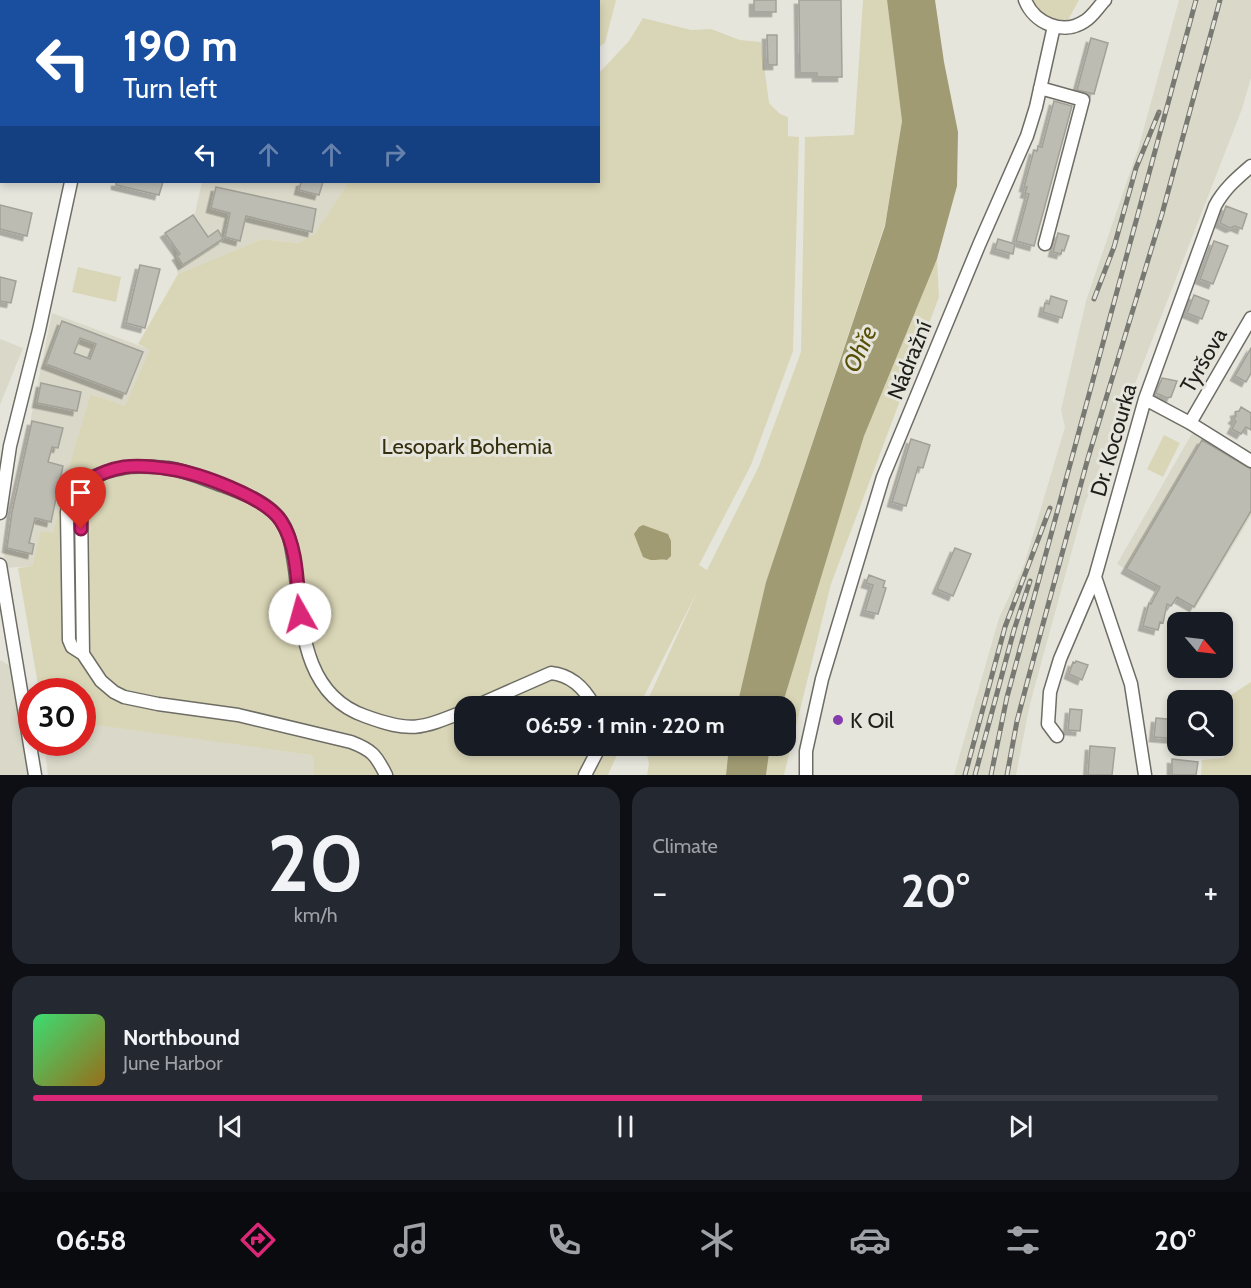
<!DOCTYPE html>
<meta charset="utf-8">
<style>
body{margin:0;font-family:Cabin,sans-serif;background:#242831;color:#f1f3f6;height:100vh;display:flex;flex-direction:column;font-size:22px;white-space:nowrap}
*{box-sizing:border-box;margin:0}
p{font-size:20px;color:#9ea1a6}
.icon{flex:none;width:33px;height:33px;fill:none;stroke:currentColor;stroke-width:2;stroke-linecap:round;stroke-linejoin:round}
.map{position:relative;height:775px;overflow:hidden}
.panel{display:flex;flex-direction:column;gap:12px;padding:12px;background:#0d0f14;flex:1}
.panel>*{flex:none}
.banner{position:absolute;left:0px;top:0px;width:600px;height:183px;box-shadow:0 3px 9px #0003;background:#1a4fa0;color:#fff;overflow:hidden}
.needle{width:39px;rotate:118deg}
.tools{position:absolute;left:1167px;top:612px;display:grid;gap:12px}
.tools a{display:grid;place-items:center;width:66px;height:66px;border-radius:12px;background:#171b24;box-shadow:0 3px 9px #0003;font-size:30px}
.speed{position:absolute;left:18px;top:678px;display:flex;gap:12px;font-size:30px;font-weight:700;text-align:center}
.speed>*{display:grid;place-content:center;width:78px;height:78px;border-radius:50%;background:#171b24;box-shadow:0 3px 9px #0003;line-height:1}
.speed .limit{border:9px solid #d22;background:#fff;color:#111}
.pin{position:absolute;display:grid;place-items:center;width:51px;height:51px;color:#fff;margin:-62px -26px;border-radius:50% 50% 50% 0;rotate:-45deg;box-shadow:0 0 6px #0007}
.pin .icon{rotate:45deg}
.me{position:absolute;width:66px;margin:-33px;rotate:353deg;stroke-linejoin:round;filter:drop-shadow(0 0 4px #0008)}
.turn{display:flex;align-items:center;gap:21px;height:126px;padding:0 24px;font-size:27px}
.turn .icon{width:78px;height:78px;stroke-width:2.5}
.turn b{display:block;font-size:42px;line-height:51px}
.lanes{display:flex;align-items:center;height:57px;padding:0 24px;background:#0003;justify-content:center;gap:30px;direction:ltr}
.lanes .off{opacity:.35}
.big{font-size:45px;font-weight:800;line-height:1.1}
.panel .widget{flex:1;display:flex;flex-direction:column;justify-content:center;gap:9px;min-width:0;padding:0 21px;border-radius:18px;background:#242831}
.panel .dial{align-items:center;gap:0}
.dial b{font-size:78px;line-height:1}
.song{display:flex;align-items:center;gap:18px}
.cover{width:72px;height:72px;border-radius:9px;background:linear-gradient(135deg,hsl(140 70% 55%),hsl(40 70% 35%))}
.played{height:6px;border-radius:3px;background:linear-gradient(90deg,#db2777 75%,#363941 75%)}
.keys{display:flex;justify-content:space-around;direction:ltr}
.heat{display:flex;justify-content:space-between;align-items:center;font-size:33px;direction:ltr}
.panel .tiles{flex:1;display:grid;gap:12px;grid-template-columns:1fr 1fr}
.widget:last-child{grid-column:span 2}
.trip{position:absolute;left:454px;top:696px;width:342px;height:60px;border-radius:18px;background:#171b24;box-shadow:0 3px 9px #0003;font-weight:800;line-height:60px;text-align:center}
.tab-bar{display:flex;height:96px;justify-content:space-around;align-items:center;background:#090b0e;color:#9ea1a6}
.tab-bar .icon{width:42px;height:42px}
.tab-bar .current{color:#db2777}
.tab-bar b{font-size:27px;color:#f1f3f6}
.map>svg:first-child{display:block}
.built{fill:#dad8c8}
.green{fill:#d9d6b7}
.water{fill:#a09b73}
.building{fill:#bdbcb3;stroke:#a2a198;stroke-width:1.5;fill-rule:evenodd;filter:url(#shadow)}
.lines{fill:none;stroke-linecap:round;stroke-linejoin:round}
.street-casing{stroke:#6e6d65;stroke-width:15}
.street{stroke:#fff;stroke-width:12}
.rail-casing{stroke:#797973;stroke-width:5}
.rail{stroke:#e6e5dc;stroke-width:3;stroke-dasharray:9;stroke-linecap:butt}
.route-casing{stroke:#8e194d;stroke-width:15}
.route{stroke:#db2777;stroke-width:10}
.poi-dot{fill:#853bad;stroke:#e6e5dc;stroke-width:2}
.labels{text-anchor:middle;stroke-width:6;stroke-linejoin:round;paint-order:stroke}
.street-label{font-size:22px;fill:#1e1e1b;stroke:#e6e5dc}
.park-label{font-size:22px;fill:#342f0d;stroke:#e6e5dc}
.poi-label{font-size:22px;fill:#1e1e1b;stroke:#e6e5dc;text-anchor:start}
.water-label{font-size:24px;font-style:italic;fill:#595007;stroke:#e6e5dc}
</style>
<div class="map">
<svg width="1251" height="775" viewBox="0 0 1251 775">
<defs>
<filter id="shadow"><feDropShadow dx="-4.5" dy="4.5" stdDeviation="0" flood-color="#0004"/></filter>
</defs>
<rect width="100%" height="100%" fill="#e6e5dc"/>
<!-- built -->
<path class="built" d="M1179 0H1251V78L1242 109 1135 384 1085 503 1030 704 1016 775H954L999 618 1024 565 1065 427 1061 410 1086 301 1139 146Z
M202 182H347L343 191 315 235 298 243 262 239 178 274 171 242 165 233 195 213Z
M52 313 151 350 125 407 92 394 69 466 53 533 36 550 32 566 5 568 4 554 12 512Z
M0 339 23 348 0 405Z
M1194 430 1251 466V516L1195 609 1117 564Z
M0 660 9 665 28 775H0Z
M83 722 311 755 314 760V775H48L44 743 82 742Z"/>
<!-- green -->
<path class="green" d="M448 0H616L605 43 599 47 598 2 447 1Z
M863 0H887L902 121 885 224 766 582 737 706H645L697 592 639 706H465V746H621L608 775H314V760L311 755 83 723 82 692 39 691 18 568 32 566 41 531 53 533 69 466 91 394 125 406 150 350 138 344 178 274 262 239 298 243 315 234 343 191 347 182H598L599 73 629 41 643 18 691 30 711 29 740 40 761 42 769 103 780 114 788 117V136L799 137 793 351 751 465 699 565 707 570 759 466 801 352 805 137 854 135Z
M1031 0H1079L1068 20C1052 20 1039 14 1031 0Z
M937 259 939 297 831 584 784 775H766L770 746H786V706H782L864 436Z
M78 267 121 277 116 302 72 292Z
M1164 435 1180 443 1163 477 1147 469Z
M1251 682V775H1201L1202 760 1224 758 1231 695Z
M645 746H729L726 775H647L649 764Z"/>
<!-- water -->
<path class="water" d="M887 0H935L944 62 958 132 957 186 937 259 864 436 782 706H737L766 582 885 226 902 121Z
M643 525 668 534 671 541V556L667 560C656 558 655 563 643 557L634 534 639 527Z
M729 746H770L766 775H726Z"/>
<!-- building -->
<path class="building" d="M754 0H776V12H754Z
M799 0H841L842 77H817V73H800Z
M767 35H777V65H768Z
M1091 38 1108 43 1094 94 1077 90Z
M1054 101 1072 106 1034 246 1016 241 1029 194 1025 193 1027 187H1024L1034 150 1037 151 1038 146 1042 147Z
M116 182H163L159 195 116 185Z
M301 182H323L319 195 299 190Z
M216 187 316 209 312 232 246 216 240 241 225 237 230 213 211 208Z
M0 205 32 213 27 236 0 229Z
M1226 206 1247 214 1242 229 1235 226 1230 228 1220 223Z
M193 215 208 237 218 230 223 239 183 265 177 256 180 254 165 233Z
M1058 233 1069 236 1064 251 1062 250 1061 254 1053 252Z
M998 239 1015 244 1013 254 995 249Z
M1214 241 1228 246 1213 284 1200 279Z
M140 265 160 269 145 328 126 323Z
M0 277 16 281 11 303 0 301Z
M1194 295 1209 301 1202 319 1187 313Z
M1051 296 1067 301 1062 318 1043 312 1045 303 1049 304Z
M62 321 143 352 126 394 46 364ZM80 338 96 344 90 359 74 353Z
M1251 348V373L1246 382 1235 376Z
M1162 378 1177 381 1171 397 1167 398 1156 393Z
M41 383 81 392 77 411 37 403Z
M1241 407 1251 413V430L1246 427 1241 434 1232 429 1236 421 1233 419 1236 416 1235 412 1239 411Z
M32 421 63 428 58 448 52 447 48 462 63 466 51 522 35 518 29 543 34 544 32 554 7 548 12 512Z
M911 439 930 445 923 468 918 467 906 506 892 502Z
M1202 440 1251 469V511L1194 607 1177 597 1171 606 1167 604 1163 623 1160 622 1158 630 1143 626 1149 603 1151 604 1160 587 1126 569Z
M955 548 971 554 953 596 937 589Z
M869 575 885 581 883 587 886 588 878 614 865 611 873 585 866 583Z
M1076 661 1088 665 1082 680 1069 674 1073 662 1075 663Z
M1070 709 1082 710 1080 731 1068 730Z
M1156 718 1178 720V739L1154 737Z
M1090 746 1115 748 1112 775H1088Z
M1172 759 1198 762 1196 775H1172Z"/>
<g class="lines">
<!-- street casing -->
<g class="street-casing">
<path id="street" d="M1025 0C1034 23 1063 36 1085 21 1093 16 1098 7 1105 0
M133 2 134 0
M240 2V0
M394 2V0
M0 45 2 46
M1040 88 1083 100 1045 244
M1145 399 1190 423 1251 461
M1190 423 1251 318
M0 513 10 446 39 330 71 182
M0 565 35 775
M1095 577 1131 684 1145 775
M83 654 81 507 85 482
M476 706 551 673C571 675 585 689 594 706
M1057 736 1048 724 1050 692 1060 659 1095 577 1145 399 1215 206C1224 189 1237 178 1251 166
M386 775C376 755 372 750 351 742L238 715 158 704 124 697 114 692 101 681 83 654 72 647 69 640 67 512C68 508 68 503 69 499 76 480 105 471 123 468 136 465 155 467 168 468 188 471 206 480 224 486 244 494 265 501 279 518 291 533 292 551 295 569 302 624 302 694 365 716 411 733 420 729 465 711
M585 775 600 746
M806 775V751L822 679 883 477 979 245 1027 136 1036 107 1054 26"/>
</g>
<!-- street -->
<use href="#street" class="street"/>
<!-- rail casing -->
<g class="rail-casing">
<path id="rail" d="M1094 299 1114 247 1136 168 1159 112
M965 775 1005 627 1050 508
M975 775 1014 630 1030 581
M991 775 1007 697 1196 0
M1007 775 1017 721 1027 683 1088 458 1162 214 1220 0"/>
</g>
<!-- rail -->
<use href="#rail" class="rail"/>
</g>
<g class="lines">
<!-- route casing -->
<g class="route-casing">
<path id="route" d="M81 529V507L86 482C97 475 111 469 124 467 138 465 157 467 170 469 198 473 266 497 281 521 298 547 297 584 300 614"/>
</g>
<!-- route -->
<use href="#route" class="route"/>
</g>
<!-- markers -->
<circle class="poi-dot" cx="838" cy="720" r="6"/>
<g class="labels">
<!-- street labels -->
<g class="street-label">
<text transform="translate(909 360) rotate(-68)" y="8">Nádražní</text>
<text transform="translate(1203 360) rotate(-60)" y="8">Tyršova</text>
<text transform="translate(1113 440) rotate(-74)" y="8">Dr. Kocourka</text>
</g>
<!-- park labels -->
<g class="park-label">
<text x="467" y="454">Lesopark Bohemia</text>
</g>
<!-- poi labels -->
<g class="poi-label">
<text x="850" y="728">K Oil</text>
</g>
<!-- water labels -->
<g class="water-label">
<text transform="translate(860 349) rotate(-65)" y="8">Ohře</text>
</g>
</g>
</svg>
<div class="tools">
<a><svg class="needle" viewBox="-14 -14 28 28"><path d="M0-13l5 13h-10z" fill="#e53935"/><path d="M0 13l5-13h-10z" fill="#9ea1a6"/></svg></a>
<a><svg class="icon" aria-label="search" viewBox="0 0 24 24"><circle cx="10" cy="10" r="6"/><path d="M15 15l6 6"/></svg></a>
</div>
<div class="speed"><div class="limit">30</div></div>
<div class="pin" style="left:81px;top:529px;background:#d93025"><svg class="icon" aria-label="arrive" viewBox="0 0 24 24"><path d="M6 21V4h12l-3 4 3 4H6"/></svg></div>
<svg class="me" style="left:300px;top:614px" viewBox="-20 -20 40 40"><circle r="19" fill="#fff"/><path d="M0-13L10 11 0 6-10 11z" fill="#db2777"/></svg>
<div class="trip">06:59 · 1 min · 220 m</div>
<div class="banner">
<div class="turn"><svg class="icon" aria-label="left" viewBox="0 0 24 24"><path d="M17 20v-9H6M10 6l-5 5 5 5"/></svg><div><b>190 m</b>Turn left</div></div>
<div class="lanes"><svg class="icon" aria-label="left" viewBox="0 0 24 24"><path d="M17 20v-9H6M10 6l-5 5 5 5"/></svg><svg class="icon off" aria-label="ahead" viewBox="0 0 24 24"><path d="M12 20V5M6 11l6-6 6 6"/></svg><svg class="icon off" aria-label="ahead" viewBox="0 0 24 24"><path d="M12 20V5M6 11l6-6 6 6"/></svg><svg class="icon off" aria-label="right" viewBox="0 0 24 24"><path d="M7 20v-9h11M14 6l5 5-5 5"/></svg></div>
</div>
</div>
<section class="panel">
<div class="tiles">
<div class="widget dial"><b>20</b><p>km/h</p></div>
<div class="widget"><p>Climate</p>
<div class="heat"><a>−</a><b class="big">20°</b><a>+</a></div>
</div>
<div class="widget">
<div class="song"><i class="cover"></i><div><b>Northbound</b><p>June Harbor</p></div></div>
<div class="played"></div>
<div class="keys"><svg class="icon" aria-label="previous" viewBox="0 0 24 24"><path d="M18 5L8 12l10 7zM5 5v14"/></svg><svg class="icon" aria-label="pause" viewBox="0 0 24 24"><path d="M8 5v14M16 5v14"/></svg><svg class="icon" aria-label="next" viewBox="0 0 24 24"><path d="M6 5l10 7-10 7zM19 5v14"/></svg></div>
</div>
</div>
</section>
<nav class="tab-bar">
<b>06:58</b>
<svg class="icon current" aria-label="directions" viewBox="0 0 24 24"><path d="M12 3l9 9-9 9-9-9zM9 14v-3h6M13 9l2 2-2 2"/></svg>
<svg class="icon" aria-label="music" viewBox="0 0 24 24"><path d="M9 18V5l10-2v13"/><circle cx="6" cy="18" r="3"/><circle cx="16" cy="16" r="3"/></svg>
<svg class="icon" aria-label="phone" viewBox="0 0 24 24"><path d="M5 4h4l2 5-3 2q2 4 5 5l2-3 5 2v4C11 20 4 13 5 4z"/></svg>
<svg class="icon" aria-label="climate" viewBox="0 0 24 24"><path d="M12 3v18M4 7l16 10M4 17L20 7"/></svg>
<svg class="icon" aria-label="car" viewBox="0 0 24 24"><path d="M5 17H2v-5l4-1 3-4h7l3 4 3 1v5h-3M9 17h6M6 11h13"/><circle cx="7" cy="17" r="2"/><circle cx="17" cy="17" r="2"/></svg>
<svg class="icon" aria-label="filters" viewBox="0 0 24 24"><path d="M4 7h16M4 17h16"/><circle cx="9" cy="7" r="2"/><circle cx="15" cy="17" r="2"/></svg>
<b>20°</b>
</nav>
